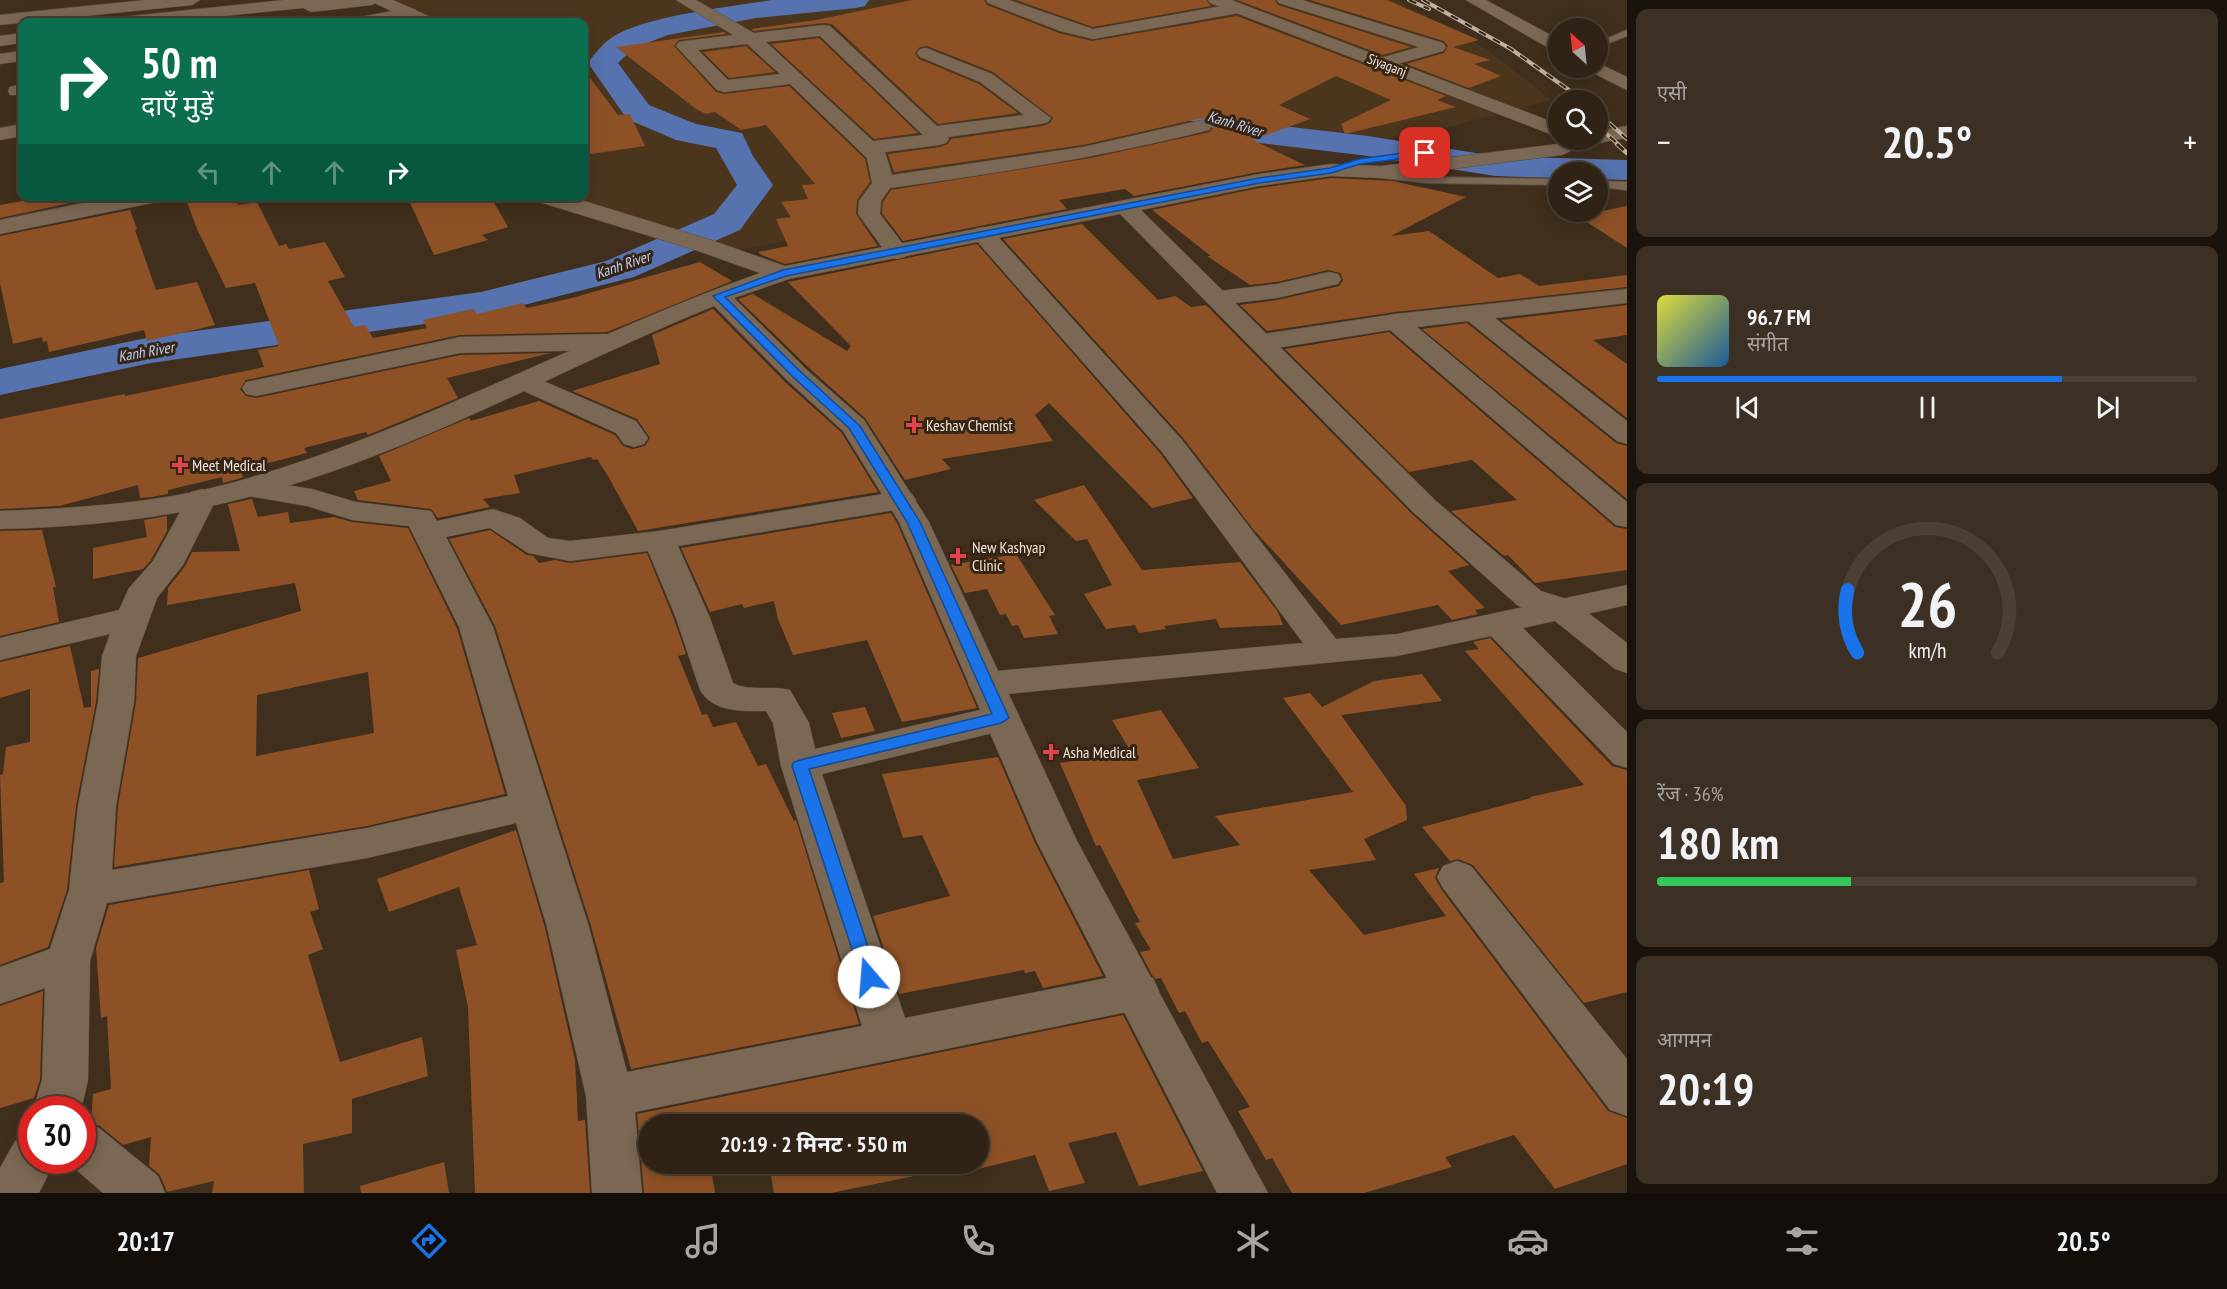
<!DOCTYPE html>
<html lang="hi">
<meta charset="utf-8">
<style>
body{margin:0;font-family:"PT Sans Narrow","Noto Sans Devanagari",sans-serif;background:#3c2f23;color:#f1f3f6;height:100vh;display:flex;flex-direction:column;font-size:22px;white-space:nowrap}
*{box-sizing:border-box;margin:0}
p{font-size:20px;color:#a8a4a1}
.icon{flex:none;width:33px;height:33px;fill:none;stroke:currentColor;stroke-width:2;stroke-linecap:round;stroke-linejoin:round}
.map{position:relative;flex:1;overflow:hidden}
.sheet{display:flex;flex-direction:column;gap:9px;padding:9px;background:#1a130c;width:600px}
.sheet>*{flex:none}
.guide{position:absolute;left:18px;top:18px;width:570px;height:183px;border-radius:12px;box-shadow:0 3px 15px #0003,0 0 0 2px #4b4035;background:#0b6e4f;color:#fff;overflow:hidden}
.needle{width:39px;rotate:333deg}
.fabs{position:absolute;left:1548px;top:18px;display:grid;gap:12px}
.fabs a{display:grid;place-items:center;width:60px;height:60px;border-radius:50%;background:#302316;box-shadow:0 3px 15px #0003,0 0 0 2px #4b4035;font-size:30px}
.speed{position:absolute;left:18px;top:1096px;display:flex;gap:12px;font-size:30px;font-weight:700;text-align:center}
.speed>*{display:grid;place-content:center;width:78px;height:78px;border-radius:50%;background:#302316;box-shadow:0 3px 15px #0003,0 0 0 2px #4b4035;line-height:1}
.speed .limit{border:9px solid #d22;background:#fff;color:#111}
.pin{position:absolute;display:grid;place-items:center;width:51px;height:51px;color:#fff;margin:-26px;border-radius:12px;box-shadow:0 3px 9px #0006}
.me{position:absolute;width:66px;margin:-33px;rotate:342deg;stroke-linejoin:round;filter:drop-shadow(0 0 4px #0008)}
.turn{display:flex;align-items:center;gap:21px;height:126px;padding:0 24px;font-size:27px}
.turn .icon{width:78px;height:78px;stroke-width:2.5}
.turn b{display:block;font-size:42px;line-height:51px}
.lanes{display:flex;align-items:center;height:57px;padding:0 24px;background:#0003;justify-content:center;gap:30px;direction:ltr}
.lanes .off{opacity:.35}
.big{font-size:45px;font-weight:700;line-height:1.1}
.sheet .card{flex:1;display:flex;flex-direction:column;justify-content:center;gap:9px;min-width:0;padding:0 21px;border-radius:12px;background:#3c2f23}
.sheet .dial{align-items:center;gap:0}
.dial svg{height:156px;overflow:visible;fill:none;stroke:#4b4035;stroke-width:7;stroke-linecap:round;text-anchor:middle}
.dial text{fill:#f1f3f6;stroke:none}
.song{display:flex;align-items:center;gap:18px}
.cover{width:72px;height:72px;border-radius:9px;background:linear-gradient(135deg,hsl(60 70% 55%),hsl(210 70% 35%))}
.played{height:6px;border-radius:3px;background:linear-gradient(90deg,#1a73e8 75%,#4b4035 75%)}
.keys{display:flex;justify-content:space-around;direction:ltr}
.heat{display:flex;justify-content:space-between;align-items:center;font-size:33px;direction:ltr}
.charge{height:9px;border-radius:4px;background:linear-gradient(90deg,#34c759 36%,#4b4035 0)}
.trip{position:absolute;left:638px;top:1114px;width:351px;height:60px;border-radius:30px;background:#302316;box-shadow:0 3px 15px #0003,0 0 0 2px #4b4035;font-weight:700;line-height:60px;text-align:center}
.menu{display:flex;height:96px;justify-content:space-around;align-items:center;background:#130e09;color:#a8a4a1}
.menu .icon{width:42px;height:42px}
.menu .selected{color:#1a73e8}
.menu b{font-size:27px;color:#f1f3f6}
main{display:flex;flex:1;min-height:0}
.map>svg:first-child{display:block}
.built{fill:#4b351d}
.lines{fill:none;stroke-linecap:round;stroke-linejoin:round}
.river{fill:#5672af;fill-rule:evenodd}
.building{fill:#8e5126;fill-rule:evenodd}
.service-casing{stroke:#5b4d3d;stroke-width:2}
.minor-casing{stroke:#5b4d3d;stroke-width:1}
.tertiary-casing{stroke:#5b4d3d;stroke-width:1}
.secondary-casing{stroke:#5b4d3d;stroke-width:1}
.service{fill:#7b6854;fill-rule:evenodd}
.minor{fill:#7b6854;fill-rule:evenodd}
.tertiary{fill:#7b6854;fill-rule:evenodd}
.secondary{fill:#7b6854;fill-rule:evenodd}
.rail-far1-casing{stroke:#beb0a3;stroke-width:4}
.rail-casing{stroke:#beb0a3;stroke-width:4.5}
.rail-far1{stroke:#362514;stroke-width:2;stroke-dasharray:8;stroke-linecap:butt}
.rail{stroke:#362514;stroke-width:3;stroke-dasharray:9;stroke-linecap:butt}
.route{fill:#1a73e8;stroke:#114b97;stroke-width:1.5}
.health-dot{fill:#e0444e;stroke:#362514;stroke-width:2}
.labels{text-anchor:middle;stroke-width:6;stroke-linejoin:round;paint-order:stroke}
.far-street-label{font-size:14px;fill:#f1e5da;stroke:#362514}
.far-water-label{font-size:15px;font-style:italic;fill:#c1d2f5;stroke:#362514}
.poi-label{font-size:16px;fill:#f1e5da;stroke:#362514;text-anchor:start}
</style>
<main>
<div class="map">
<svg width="1627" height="1193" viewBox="0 0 1627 1193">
<rect width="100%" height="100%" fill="#402f1d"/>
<!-- built -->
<path class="built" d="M376 0H1397L1486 49 1552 100 1438 130 1172 172 736 250 571 197 584 196V22H419Z"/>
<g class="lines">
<!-- river -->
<path class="river" d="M772 0H869L865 6 856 8 756 18 668 35 634 48 618 63 649 105 696 124 742 133 753 156 773 185 740 230 634 277 481 316 151 363 0 395V369L151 337 481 292 606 261 714 214 737 185 716 148 676 140 627 119 588 63C595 53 603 43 614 36 646 16 732 6 772 0Z
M1197 103 1257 123 1368 136 1495 156 1627 160V180L1598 179V172H1558V178L1495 176 1368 156 1252 142 1186 119 1181 112 1186 105Z"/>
</g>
<!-- building -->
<path class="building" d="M912 0H984L987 5 1059 33 1092 41 1237 16 1446 96 1437 100 1456 107 1345 134 1341 124 1391 100 1336 76 1279 105 1310 119 1253 140 1305 165 1259 172 1134 196 1125 189 1059 200 1067 209 903 241 882 213 883 202 891 190 1091 158 1210 132 1214 126 1210 120 1202 118 1083 145 894 172 888 154 940 147 948 144 951 139 1042 126 1050 123 1053 118 993 72 927 46 920 47 915 53 919 59 979 84 1018 113 938 124 832 24 824 23 754 31 751 29 816 20Z
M1016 0H1206L1211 6 1093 27Z
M1237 0H1275L1278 5 1411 47 1383 55Z
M1310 0H1387L1479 40 1453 47 1490 60 1474 64 1501 76 1469 88 1406 64 1444 53 1448 46 1444 41Z
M724 32 726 34 679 40 674 46 716 92 724 94 789 86 865 159 870 182 857 200 856 214 878 246 785 264 762 255 758 252 788 246 776 219 791 217 781 202 808 199 802 185 815 184 766 125 741 130 715 112 706 114 696 109 616 47Z
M819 38 918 133 874 139 771 44Z
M746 46 775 72 729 78 703 52Z
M584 70 618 115 630 114 645 146 584 155Z
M1331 178 1393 181 1466 197 1391 236 1429 231 1498 278 1520 274 1539 286 1627 275V287L1395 312 1267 331 1240 305 1277 300 1339 286 1343 280 1340 273 1328 270 1277 282 1250 285 1207 256H1211L1152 210 1259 188Z
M49 196H103L0 218V205Z
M217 196H234L238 205 257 202 279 246 286 244 289 249 325 242 345 277 328 281 354 327 365 325 373 338 427 328 423 320 473 309 477 314 522 303 527 308 568 299 700 262 732 281 607 332 460 335 246 380 240 389 246 396 256 398 460 355 551 353 447 378 458 398 368 435 366 432 304 448 307 453 241 470 243 477 241 478 223 483 222 477 168 490V494L152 497 140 498 138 485 59 506 0 509V419L125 394V396L264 367 258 350 279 346 255 283 226 288 197 229 187 202Z
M407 196H476L477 199H492L508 227 482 235 488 240 434 255Z
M1627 206V248L1573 213 1598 212Z
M130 210 137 229 135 230 156 290 197 282 215 325 147 341 144 330 49 352 47 341 43 342 42 337 13 344 0 283V236Z
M1082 224 1158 300 1175 296 1191 307 1206 305 1412 514 1469 565 1448 571 1485 608 1475 610 1478 614 1452 620 1438 605 1341 625 1253 529 1184 439 1003 239Z
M977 244 1160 453 1193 498 1152 508 1049 403 1035 415 1053 441 942 459 951 469 905 480 865 418 808 367 738 299 753 294 847 351 851 346 788 282Z
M1627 305V335L1593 340 1627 364V418L1501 320Z
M713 309 786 383 841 432 878 492 638 531 608 476 597 459 593 460 591 457 514 475 520 493 483 499 490 507 438 518 431 509 358 500 354 491 391 481 379 456 469 418 471 421 539 401 615 435 623 446 633 449 645 446 650 438 637 419 572 391 660 364 652 335Z
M1467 323 1616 443 1627 446V499L1422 329Z
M1389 332 1615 527 1627 529V570L1535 583 1508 555 1504 556 1451 511 1517 500 1472 460 1409 472 1285 349Z
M1084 485 1142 570 1240 562 1278 612 1283 625 1220 628 1216 619 1164 626 1166 629 1139 633 1135 625 1106 629 1084 594 1112 585 1087 539 1076 541 1034 500Z
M252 499 258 517 288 512 290 523 334 517 352 522 408 528 457 628 505 794 367 826 114 867 118 806 136 702 138 658 301 611 295 583 167 605 168 588 185 566 192 552 240 551 228 504ZM368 672 374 733 256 756 257 695Z
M891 513 897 523 977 708 902 722 867 640 793 655 778 619 774 601 744 608 742 604 710 612 681 548Z
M167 516V531L151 560 143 569 93 579V548L147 537 144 520Z
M42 530 56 587H53L59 622 0 636V531Z
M490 530 527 555 533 556 539 563 555 560 570 563 647 553 674 619 686 654 678 656 702 715 707 714 713 727 736 722 758 766 766 764 794 821 796 820 859 1024 631 1069 591 926 495 626 449 539Z
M1016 554 1055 615 1049 616 1058 634 1024 638 1018 625 1012 626 1006 614 1000 615 987 589 965 593 951 565Z
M1490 638 1612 766 1627 770V992L1584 1003 1473 865 1458 859 1450 861 1422 827 1531 798 1530 797 1584 785 1465 651 1479 649 1473 642Z
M70 646 84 708 91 707V671L99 669 96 702 76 806 67 890 48 947 0 965V883L4 882 0 775 3 774 6 747 30 742V689L0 698V662Z
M1422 674 1442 701 1341 715 1406 806 1407 820 1364 839 1376 860 1309 870 1364 935 1446 916 1414 874 1439 868 1435 878 1441 889 1608 1111 1627 1118V1164L1555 1189 1514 1135 1445 1157 1452 1167 1364 1193H1292L1272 1158 1266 1160 1238 1111 1250 1107 1208 1041 1202 1043 1185 1011 1179 1013 1161 978 1156 979 1152 975 1140 952 1151 950 1135 923 1140 922 1100 845 1096 846 1060 763 1131 752 1112 720 1161 710 1199 768 1137 780 1173 859 1240 845 1215 816 1353 792 1283 698 1310 693 1322 707 1374 681Z
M865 707 875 731 841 738 832 713Z
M998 757 1035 843 1103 976 1043 988 1035 971 1025 973 1024 970 899 994 873 916 950 896 922 835 903 838 882 774Z
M516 830 545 928 575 1060 578 1121 585 1120 590 1193H475L468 1007 456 950 477 945 459 887 389 912 377 879Z
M309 870 319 909 310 912 323 949 308 955 340 1062 422 1037 428 1076 352 1099V1133L303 1144 304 1193H212L214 1181 167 1192 160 1175 149 1166 151 1137 123 1145 100 1126 91 1123 93 1094 111 1089 107 1016 101 1018 96 948 109 905Z
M43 991 40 1080 34 1098 0 1108V1006Z
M1123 1015 1203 1171 1139 1186 1116 1132 1068 1143 1085 1183 1049 1191 1035 1155 974 1170 971 1164H978V1125H648V1164H735L711 1168 715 1193H644L637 1114Z
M444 1162 449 1193H361L360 1186Z
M769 1164H930L921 1166 924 1174 831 1193H774Z"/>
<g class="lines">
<!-- service casing -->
<g class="service-casing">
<path id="service" d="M1627 30V36L1609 43 1604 40Z
M1369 171 1427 177 1558 179V185L1427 183 1365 176 1363 174Z
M1598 181 1627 182V190L1598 187Z"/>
</g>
<!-- minor casing -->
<g class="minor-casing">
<path id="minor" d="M145 0H200L192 5 0 25V15Z
M676 0H696L754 33 824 25 830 26 937 126 1024 115 980 82 920 57 917 53 920 49 926 48 992 74 1051 118 1048 122 1041 124 948 137 949 139 946 143 939 145 885 152 892 175 1083 147 1202 120 1209 122 1212 126 1209 130C1104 157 997 173 890 188L881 201 880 214 909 252 905 257 897 259 889 257 858 214 859 201 872 183 867 158 790 84 724 92 717 90 676 46 679 42 685 41 733 35ZM820 36 923 135 873 141 766 42ZM747 44 780 74 728 80 698 50Z
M986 0H1009L1093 29 1239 3 1247 8 1239 13 1093 39 1060 31 988 3Z
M1277 0H1302L1443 43 1446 47 1443 51 1383 68 1377 67 1374 63 1377 59 1419 47 1279 3Z
M409 8 415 9 417 13 415 17 385 22H352L360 17Z
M22 51V61L0 64V54Z
M22 84V95H10L8 91 10 87Z
M22 124V136L0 140V128Z
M117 196H163L160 201 152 203 0 234V220Z
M983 227 991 229 1182 440 1336 639 1397 634 1627 585V605L1523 628 1627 732V768L1614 764 1491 636 1397 656 986 696 973 692 968 684 973 676 986 672 1303 643 1162 452 975 239 972 234 975 229Z
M1329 272 1338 274 1341 279 1338 284 1277 298 1218 305 1209 303 1206 298 1209 293 1218 291 1277 284Z
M1627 289V303L1495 318 1627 421V444L1617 441 1468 321 1417 327 1627 502V527L1616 525 1390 330 1263 350 1254 347 1250 342 1254 337 1263 334 1395 314Z
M606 334 615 337 619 342 615 347 606 350 460 353 256 396 246 394 242 388 246 382 256 380 460 337Z
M525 373 636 421 648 438 644 444 634 447 624 444 616 433 515 387 512 381 515 375Z
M248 479 312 489 356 502 431 511 437 521 493 509 520 518 548 538 570 541 659 531 901 491 912 494 916 500 912 506 901 509 678 546 710 618 733 683C749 692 772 685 790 690L809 723 815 749 1001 705 1014 709 1019 718 1014 727 1001 731 822 774 905 1018 1137 972 1153 978 1159 991 1153 1004 1137 1010 635 1112 642 1193H592L586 1096 547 927 516 823 367 858 107 903 90 961 88 1080 81 1110H33L42 1080 45 988 0 1004V967L50 949 69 890 78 806 98 702 102 656 110 634 0 660V638L119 610 129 588 153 561 191 492 202 489 213 492 217 498 183 565 157 598 136 656 134 702 116 806 112 870 367 828 508 796 459 627 409 526 352 520 307 506 237 494 233 488 237 482ZM490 528 528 553 570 561 648 551 676 618 700 690C714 713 742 711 766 711L773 723 781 766 862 1026 627 1072 589 927 493 627 446 537Z
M1457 861 1471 866 1627 1059V1116L1610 1110 1443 888 1437 877 1443 866Z
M82 1122 99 1128 158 1176 165 1193H103L66 1161H82Z
M32 1134V1161H55L39 1193H0V1168L15 1141Z"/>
</g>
<!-- tertiary casing -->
<g class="tertiary-casing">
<path id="tertiary" d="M372 0H393L433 18 435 22H415L374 3Z
M1208 0H1231L1558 124V137L1210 3Z
M1466 0H1486L1558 39V51L1552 50Z
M1598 63 1627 77V90L1591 72 1588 68H1598Z
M1627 126V138L1598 143 1590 140H1598V131Z
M1565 140H1589L1586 144 1562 155 1381 178 1331 176 1259 186 1141 210 1435 500 1541 591 1573 601 1627 643V673L1615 669 1550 617 1531 612 1517 605 1413 512 1120 214 789 279 734 298 806 369 864 420 929 522 1077 841 1268 1193H1217L1037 842 899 522 843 431 788 381 714 306C561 368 417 452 256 495 171 518 88 527 0 529V511C82 508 163 503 242 480 422 429 584 335 760 273L698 251 536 201 533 196H568L714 241 785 266 1259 174 1331 164 1381 166 1557 144Z"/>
</g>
<!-- secondary casing -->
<g class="secondary-casing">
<path id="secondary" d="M284 0H380L372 5 311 12 303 8 165 22H114L122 17Z
M22 33V43L0 46V36Z"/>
</g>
<!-- service -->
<use href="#service" class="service"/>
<!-- minor -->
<use href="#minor" class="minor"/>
<!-- tertiary -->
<use href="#tertiary" class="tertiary"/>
<!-- secondary -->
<use href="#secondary" class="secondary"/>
<!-- rail-far1 casing -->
<g class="rail-far1-casing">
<path id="rail-far1" d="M1409 0 1429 9
M1423 0 1511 49 1583 100
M1598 113 1627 139
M1598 126 1619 145"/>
</g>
<!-- rail casing -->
<g class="rail-casing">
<path id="rail" d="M1617 144 1627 153"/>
</g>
<!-- rail-far1 -->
<use href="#rail-far1" class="rail-far1"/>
<!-- rail -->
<use href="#rail" class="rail"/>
</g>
<!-- route -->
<path class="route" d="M1425 150 1428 151V155L1360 164 1331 173 1259 183 786 276 725 297 801 372 860 426 920 522 1009 718 1001 723 809 769 878 977 875 983 869 985 863 983 792 766 794 762 800 760 992 714 907 522 849 428 793 377 713 296 783 270 1259 178 1330 168 1359 159Z"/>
<!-- markers -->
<g class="health-dot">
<path d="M911 416h6v6h6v6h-6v6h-6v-6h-6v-6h6z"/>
<path d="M177 456h6v6h6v6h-6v6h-6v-6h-6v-6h6z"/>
<path d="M955 547h6v6h6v6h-6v6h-6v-6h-6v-6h6z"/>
<path d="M1048 743h6v6h6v6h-6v6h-6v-6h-6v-6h6z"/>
</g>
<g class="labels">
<!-- far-street labels -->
<g class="far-street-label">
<text transform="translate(1387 65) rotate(21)" y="5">Siyaganj</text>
</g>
<!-- far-water labels -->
<g class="far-water-label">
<text transform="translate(1235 124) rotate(17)" y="5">Kanh River</text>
<text transform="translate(623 265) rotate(-19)" y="5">Kanh River</text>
<text transform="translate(146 352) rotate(-10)" y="5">Kanh River</text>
</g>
<!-- poi labels -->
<g class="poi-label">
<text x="926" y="431">Keshav Chemist</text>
<text x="192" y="471">Meet Medical</text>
<text x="972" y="553">New Kashyap<tspan x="972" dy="18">Clinic</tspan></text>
<text x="1063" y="758">Asha Medical</text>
</g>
</g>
</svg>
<div class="fabs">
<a><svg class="needle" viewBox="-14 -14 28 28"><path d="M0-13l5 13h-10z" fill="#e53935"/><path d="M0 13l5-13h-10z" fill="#a8a4a1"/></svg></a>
<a><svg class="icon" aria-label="search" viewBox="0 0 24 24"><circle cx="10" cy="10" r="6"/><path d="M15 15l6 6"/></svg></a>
<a><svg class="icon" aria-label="layers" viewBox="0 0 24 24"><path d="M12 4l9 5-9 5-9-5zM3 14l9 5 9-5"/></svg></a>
</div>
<div class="speed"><div class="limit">30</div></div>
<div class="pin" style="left:1425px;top:153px;background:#d93025"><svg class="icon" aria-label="arrive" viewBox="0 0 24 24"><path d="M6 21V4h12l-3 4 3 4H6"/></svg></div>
<svg class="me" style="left:869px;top:977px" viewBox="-20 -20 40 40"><circle r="19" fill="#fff"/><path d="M0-13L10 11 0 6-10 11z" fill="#1a73e8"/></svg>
<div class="trip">20:19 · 2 मिनट · 550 m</div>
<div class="guide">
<div class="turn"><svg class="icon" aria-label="right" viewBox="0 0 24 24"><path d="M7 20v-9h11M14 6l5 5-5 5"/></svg><div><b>50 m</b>दाएँ मुड़ें</div></div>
<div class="lanes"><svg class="icon off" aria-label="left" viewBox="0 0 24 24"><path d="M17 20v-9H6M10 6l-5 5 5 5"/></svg><svg class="icon off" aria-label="ahead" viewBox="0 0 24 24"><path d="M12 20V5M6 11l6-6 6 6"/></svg><svg class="icon off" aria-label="ahead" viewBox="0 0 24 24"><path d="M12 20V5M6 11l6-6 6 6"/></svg><svg class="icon" aria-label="right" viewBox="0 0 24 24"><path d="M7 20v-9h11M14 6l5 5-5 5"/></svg></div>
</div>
</div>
<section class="sheet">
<div class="card"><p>एसी</p>
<div class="heat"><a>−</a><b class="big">20.5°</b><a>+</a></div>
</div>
<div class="card">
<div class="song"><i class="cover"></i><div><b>96.7 FM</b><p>संगीत</p></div></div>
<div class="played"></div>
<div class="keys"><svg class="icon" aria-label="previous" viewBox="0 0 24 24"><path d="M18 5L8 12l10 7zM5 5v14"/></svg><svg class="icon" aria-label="pause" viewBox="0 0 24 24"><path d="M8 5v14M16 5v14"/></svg><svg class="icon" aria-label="next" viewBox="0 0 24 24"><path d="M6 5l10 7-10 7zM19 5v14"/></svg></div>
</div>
<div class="card dial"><svg viewBox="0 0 100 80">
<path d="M14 69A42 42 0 1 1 86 69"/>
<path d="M14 69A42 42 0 0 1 9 37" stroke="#1a73e8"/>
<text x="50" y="56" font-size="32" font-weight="700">26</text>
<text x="50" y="72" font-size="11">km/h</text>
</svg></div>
<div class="card"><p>रेंज · 36%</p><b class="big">180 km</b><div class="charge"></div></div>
<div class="card"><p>आगमन</p><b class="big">20:19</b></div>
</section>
</main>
<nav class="menu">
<b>20:17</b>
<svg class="icon selected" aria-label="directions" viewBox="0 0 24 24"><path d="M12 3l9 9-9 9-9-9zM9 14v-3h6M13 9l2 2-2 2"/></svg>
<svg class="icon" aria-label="music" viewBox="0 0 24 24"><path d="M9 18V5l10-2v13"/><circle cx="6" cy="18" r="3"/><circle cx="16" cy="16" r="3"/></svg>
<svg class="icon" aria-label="phone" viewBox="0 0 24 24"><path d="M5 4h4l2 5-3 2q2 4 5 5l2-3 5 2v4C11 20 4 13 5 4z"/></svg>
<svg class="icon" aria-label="climate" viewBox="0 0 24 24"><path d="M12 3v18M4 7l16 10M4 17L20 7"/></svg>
<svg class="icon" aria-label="car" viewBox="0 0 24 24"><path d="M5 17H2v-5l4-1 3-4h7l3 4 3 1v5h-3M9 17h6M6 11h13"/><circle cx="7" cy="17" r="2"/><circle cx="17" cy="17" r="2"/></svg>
<svg class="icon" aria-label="filters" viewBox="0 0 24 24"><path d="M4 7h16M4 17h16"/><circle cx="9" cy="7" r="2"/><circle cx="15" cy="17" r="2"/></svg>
<b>20.5°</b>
</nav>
